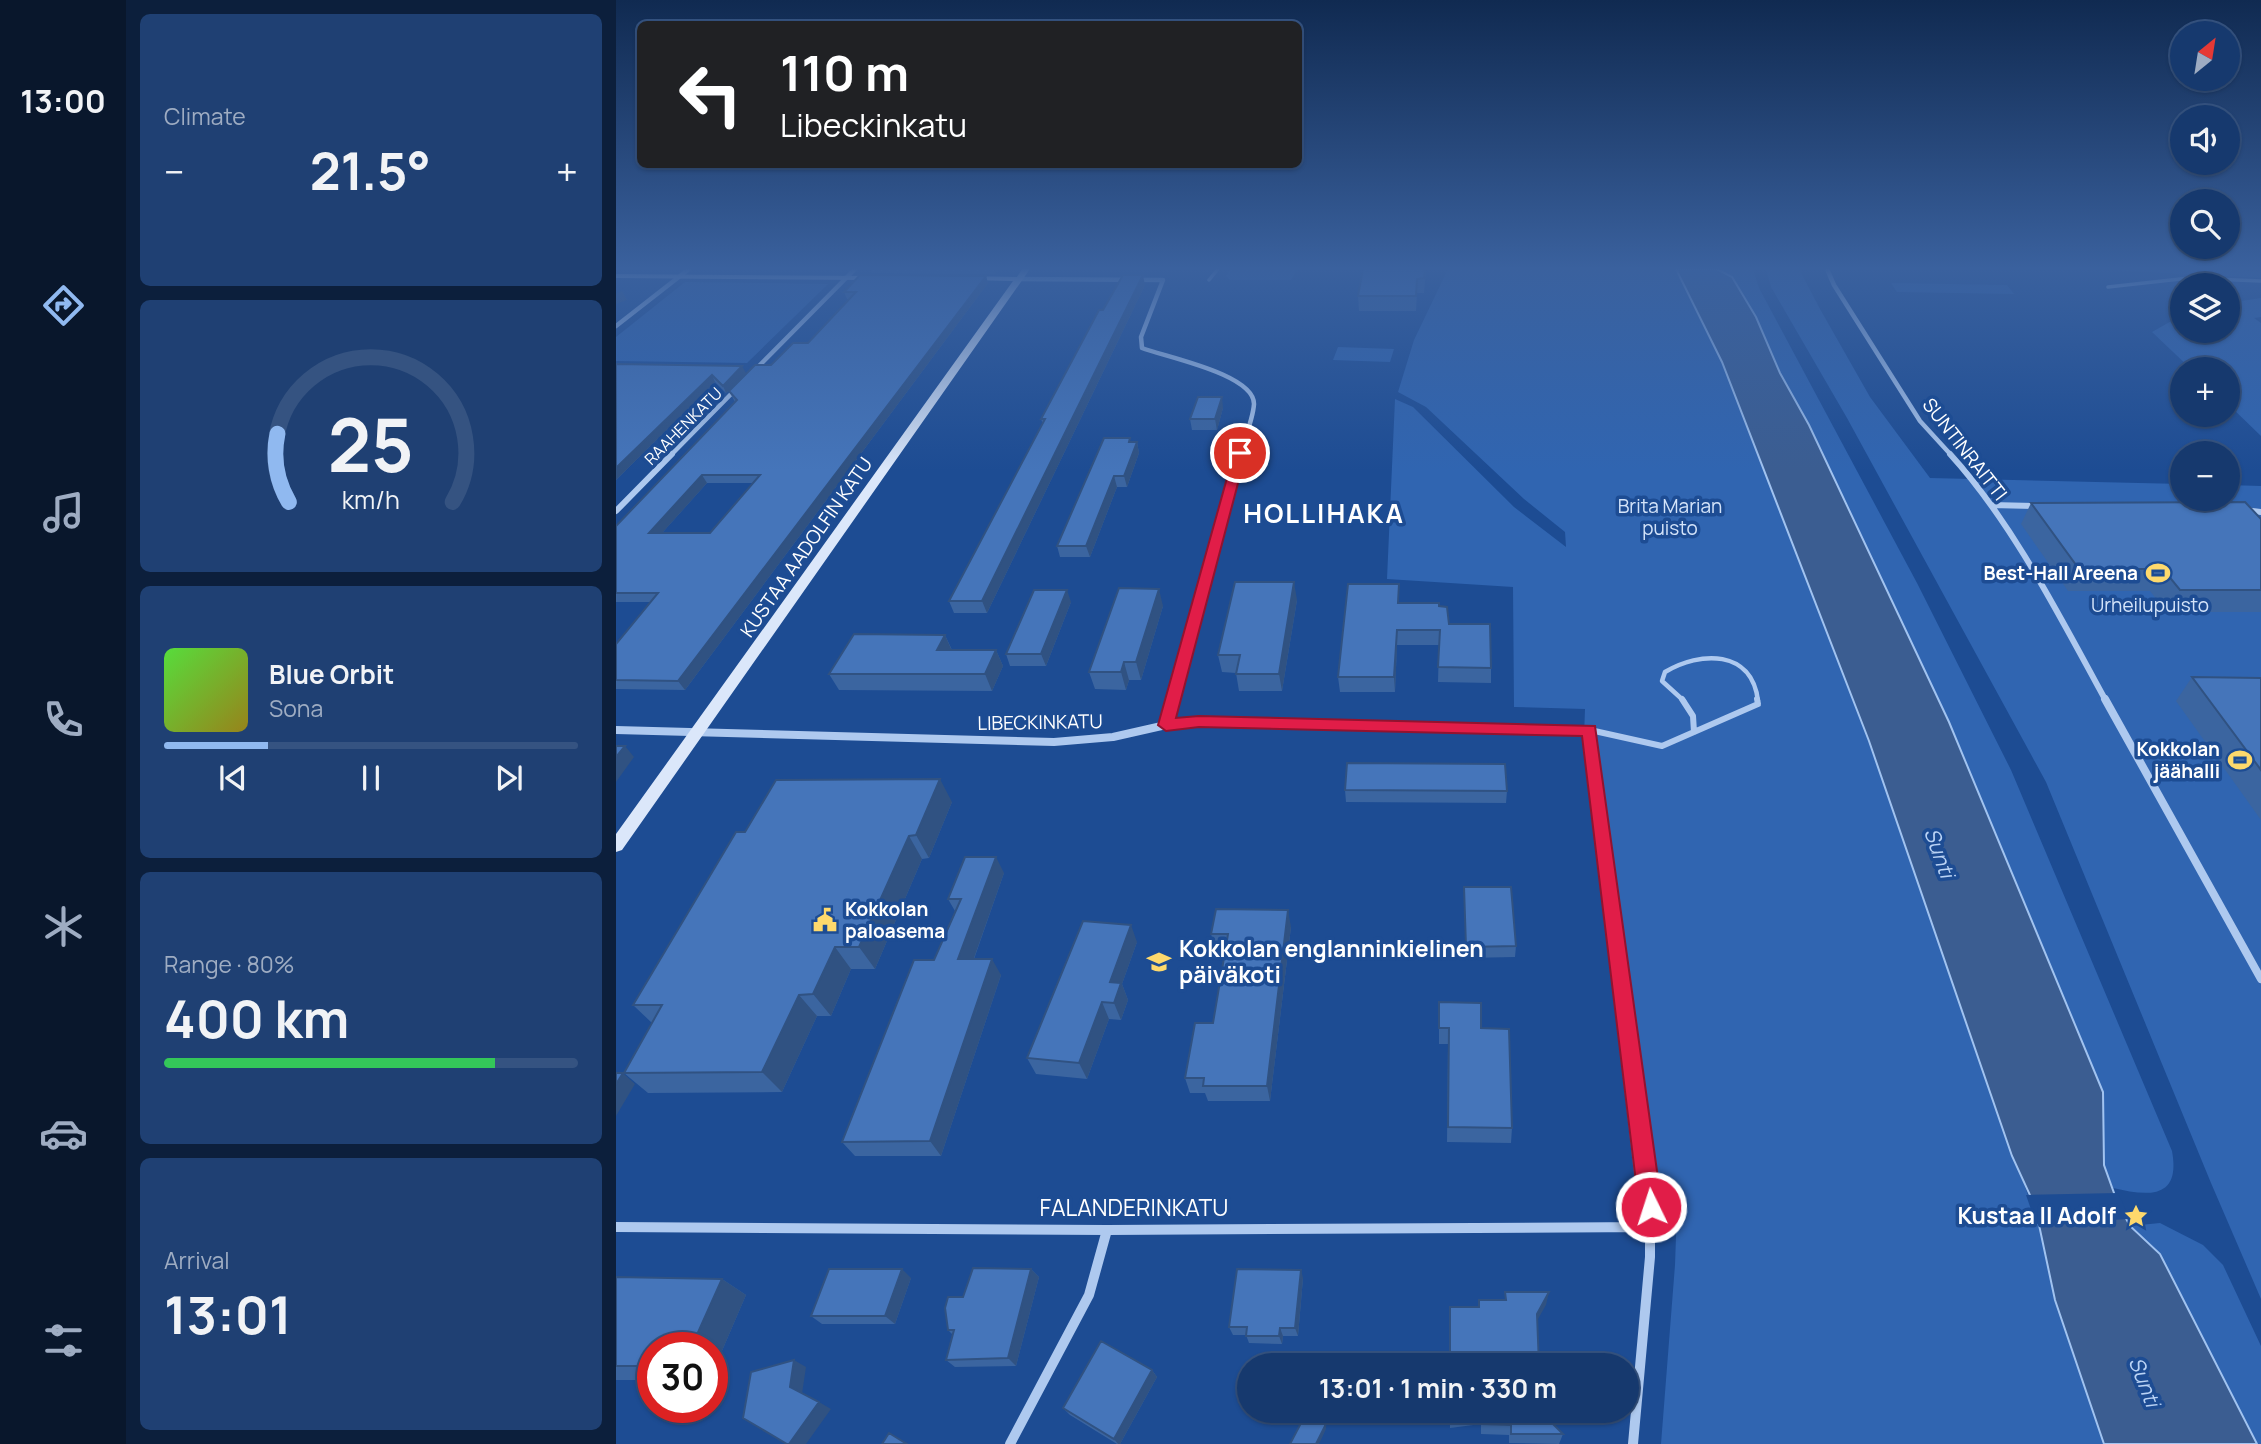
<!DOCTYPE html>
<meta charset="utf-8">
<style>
body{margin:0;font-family:Manrope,sans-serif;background:#1f4073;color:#f1f3f6;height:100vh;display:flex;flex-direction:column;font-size:26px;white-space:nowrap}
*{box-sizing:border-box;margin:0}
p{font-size:23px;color:#9eacc2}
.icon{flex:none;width:38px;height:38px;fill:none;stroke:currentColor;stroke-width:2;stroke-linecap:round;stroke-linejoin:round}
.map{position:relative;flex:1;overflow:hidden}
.drawer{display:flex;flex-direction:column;gap:14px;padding:14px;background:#0c1f3c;width:490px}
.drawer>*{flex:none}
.hud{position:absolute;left:21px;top:21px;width:665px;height:147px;border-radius:10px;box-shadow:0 2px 5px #0004,0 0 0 2px #355381;background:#202124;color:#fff;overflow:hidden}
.needle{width:46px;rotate:30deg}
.tools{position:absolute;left:1554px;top:21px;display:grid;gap:14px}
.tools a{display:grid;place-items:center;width:70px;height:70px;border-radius:50%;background:#16396e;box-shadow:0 2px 5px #0004,0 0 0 2px #355381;font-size:35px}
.speed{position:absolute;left:21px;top:1332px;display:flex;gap:14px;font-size:35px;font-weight:700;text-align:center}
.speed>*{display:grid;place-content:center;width:91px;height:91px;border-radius:50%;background:#16396e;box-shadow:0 2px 5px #0004,0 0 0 2px #355381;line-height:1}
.speed .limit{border:10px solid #d22;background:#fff;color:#111}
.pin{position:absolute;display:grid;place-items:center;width:60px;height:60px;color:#fff;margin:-30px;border:4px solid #fff;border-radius:50%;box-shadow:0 2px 7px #0007}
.me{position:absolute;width:77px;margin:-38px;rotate:356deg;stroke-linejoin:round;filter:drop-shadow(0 0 5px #0008)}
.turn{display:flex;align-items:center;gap:24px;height:147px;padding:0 28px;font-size:32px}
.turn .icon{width:91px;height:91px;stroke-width:2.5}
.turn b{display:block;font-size:49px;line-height:60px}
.big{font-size:52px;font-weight:700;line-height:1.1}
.drawer .tile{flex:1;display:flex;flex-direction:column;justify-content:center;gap:10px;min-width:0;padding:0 24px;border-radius:10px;background:#1f4073}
.drawer .dial{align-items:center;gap:0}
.dial svg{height:182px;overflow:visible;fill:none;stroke:#355381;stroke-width:7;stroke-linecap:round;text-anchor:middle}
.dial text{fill:#f1f3f6;stroke:none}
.song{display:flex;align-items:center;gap:21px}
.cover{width:84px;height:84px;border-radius:10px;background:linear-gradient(135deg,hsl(110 70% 55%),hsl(50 70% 35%))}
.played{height:7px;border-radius:4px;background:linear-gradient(90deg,#90b9f0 25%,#355381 25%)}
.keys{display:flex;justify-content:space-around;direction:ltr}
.heat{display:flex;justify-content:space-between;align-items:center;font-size:38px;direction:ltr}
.charge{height:10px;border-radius:5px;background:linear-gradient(90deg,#34c759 80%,#355381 0)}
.trip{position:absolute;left:621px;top:1353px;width:402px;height:70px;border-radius:35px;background:#16396e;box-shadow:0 2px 5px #0004,0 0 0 2px #355381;font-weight:700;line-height:70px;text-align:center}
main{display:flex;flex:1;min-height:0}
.tab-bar{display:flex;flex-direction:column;width:126px;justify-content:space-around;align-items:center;background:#09172c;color:#9eacc2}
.tab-bar .icon{width:49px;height:49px}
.tab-bar .selected{color:#90b9f0}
.tab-bar b{font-size:32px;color:#f1f3f6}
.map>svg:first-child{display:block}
.green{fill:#3065b1}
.water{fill:#3b5d91;stroke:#a1c3f0;stroke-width:2}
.pier{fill:#1d4c93}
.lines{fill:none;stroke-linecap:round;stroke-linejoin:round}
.lane-far2{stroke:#aec9ef;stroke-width:3.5}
.lane-far1{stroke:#aec9ef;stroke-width:4.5}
.lane{stroke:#aec9ef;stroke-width:6}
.street-far3{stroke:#aec9ef;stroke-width:4.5}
.street-far2{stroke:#aec9ef;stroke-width:6}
.street-far1{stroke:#aec9ef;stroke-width:8}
.street{stroke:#aec9ef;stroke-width:10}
.secondary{fill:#dbe7fa;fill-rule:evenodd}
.wall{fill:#3b65a0;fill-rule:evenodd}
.shaded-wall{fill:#305282}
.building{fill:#4575ba;stroke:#305282;stroke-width:2;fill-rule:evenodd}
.route{fill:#e11d48;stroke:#92132f;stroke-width:2}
.labels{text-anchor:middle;stroke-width:7;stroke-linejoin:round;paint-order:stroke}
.far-street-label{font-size:16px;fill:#fff;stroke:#1d4c93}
.street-label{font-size:19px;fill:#fff;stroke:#1d4c93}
.park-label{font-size:19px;fill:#d4e4fa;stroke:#1d4c93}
.poi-label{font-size:19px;font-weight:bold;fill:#fff;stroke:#1d4c93;text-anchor:end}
.water-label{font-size:21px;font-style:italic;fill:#bad3f5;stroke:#1d4c93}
.near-poi-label{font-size:23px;font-weight:bold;fill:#fff;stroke:#1d4c93;text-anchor:start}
.near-street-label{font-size:23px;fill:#fff;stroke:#1d4c93}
.district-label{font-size:26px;font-weight:bold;letter-spacing:2px;fill:#fff;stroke:#1d4c93}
</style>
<main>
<nav class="tab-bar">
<b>13:00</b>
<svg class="icon selected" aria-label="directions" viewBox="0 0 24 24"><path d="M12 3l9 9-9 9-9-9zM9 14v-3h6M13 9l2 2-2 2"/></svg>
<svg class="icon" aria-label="music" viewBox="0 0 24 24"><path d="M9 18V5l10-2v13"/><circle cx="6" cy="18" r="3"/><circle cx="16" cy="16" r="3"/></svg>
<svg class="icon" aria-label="phone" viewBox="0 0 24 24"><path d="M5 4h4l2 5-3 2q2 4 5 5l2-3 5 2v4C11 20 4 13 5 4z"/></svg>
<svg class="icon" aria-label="climate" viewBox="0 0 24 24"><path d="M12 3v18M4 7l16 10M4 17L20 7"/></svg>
<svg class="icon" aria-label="car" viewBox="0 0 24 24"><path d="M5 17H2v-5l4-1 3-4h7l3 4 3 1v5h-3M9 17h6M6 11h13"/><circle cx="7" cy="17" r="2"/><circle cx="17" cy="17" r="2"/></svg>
<svg class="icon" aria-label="filters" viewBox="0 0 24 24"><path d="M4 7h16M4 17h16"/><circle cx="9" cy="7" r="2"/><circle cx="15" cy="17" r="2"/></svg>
</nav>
<section class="drawer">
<div class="tile"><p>Climate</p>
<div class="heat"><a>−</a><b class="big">21.5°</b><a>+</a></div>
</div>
<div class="tile dial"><svg viewBox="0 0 100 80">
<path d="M14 69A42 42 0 1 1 86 69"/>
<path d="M14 69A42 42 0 0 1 9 39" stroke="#90b9f0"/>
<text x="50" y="56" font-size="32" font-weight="700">25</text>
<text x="50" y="72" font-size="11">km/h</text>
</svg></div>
<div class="tile">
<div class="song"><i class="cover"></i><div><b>Blue Orbit</b><p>Sona</p></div></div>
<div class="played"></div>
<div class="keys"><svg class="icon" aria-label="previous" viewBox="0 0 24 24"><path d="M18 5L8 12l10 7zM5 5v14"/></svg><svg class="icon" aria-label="pause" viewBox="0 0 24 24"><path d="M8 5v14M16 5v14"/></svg><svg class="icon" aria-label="next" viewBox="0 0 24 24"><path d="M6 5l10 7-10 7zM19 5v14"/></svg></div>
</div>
<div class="tile"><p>Range · 80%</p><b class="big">400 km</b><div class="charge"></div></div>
<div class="tile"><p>Arrival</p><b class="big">13:01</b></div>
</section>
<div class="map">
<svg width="1645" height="1444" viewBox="0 0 1645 1444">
<rect width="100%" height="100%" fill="#1d4c93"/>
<!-- green -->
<path class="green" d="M615 269H681L675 280H614L610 276Z
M832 269H1060L1106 362 1253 741 1427 1238 1439 1300 1488 1444H1045L1059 1265 1061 1209 1018 1175 968 737 969 709 898 707 897 587 771 579 779 399 797 407 898 507 950 547 949 532 908 499 810 407 782 392 798 340Z
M1101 269H1137L1143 288 1301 583 1395 770 1556 1151C1565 1200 1531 1196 1497 1188L1488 1165 1487 1092 1333 722 1193 425 1164 373 1140 317 1116 277Z
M1150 269H1183L1204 309 1254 397 1314 478 1566 484V499H1612V485L1645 486V1299L1595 1183 1430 782 1231 418 1155 287Z
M1475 269H1614L1642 272 1645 273V278Z
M69 282 212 284 131 363 0 361V337Z
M1275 283 1391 285 1398 294 1281 292Z
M1645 298V317L1638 318 1645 323V436L1612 404V369H1575L1536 332 1566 315V331H1612V303Z
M722 347 778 349 774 362 717 360Z
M1544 1223 1587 1245 1607 1265 1645 1346V1444H1641L1514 1226Z"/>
<!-- water -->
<path class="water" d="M1060 269H1101L1116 277 1140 317 1164 373 1193 425 1333 722 1487 1092 1488 1165 1502 1204 1514 1226 1544 1254 1641 1444H1488L1439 1300 1419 1206 1396 1156 1253 741 1106 362Z"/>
<!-- pier -->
<path class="pier" d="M1502 1193 1514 1219 1420 1224 1410 1195Z"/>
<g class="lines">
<!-- lane-far2 -->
<path class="lane-far2" d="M593 280 602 269
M1492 287 1573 278 1645 281"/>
<!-- lane-far1 -->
<path class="lane-far1" d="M1068 701 1046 681 1049 672C1084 651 1136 649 1142 701"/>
<!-- lane -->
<path class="lane" d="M1066 699 1077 716 1078 732
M974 730 1046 746 1078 732
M1078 732 1142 704 1141 699"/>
<!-- street-far3 -->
<path class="street-far3" d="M1211 269 1218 285 1304 421 1336 456
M402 279 547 280 525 337 526 348C549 357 638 374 638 404 637 420 628 440 623 456
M0 326 73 269
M138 371 239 269
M54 456 120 389"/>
<!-- street-far2 -->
<path class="street-far2" d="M1334 454C1397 523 1445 619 1490 701
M1375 505 1420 506
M1628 510 1645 512
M0 511 56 454
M557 701 624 454"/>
<!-- street-far1 -->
<path class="street-far1" d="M1489 699 1645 979
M550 725 557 699
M0 730 438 742 497 737 550 725 583 722 974 730 1012 1022"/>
<!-- street -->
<path class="street" d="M1012 1020 1034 1186V1257L1017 1444
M0 1227 491 1230 1035 1227
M394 1444 473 1295 491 1230"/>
<!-- secondary -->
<path class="secondary" d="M406 269H414L6 850 0 852V834L397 281 351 280H348V276L401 277Z
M0 274 258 276 262 278 258 280 0 278Z"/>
</g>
<!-- wall -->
<path class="wall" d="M254 269H384L379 274 256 273Z
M747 269H810L808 293H801L800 311H743L742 296Z
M370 276 372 283 69 690 0 689V644L34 602H0V526L119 402 113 391 192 343 233 299H231L228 292ZM91 483H137L94 533H46Z
M529 285 371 613H338L333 601 427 424 425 419 487 310Z
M0 364 130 373 110 393 99 382 0 480Z
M607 408 601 430H576L574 419Z
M521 442 523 453 511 487H501L474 557H444L441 546Z
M1415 503 1645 519V612H1550L1534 591H1452L1405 524Z
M681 600 666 691H623L620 673 606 672 602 655Z
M455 602 430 666H394L390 654Z
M783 603 823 606 833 624 875 668V683L822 682 823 645H781L779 692H724L722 677Z
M547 606 525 680H513L510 690 479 689 473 672Z
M329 635 336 650H380L387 666 376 691 223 690 213 674Z
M1576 677 1645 678V820L1560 701Z
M729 790 891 791 890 803 730 802Z
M336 802 313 858 306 859 259 969H235L215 1016H201L166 1092 32 1093 8 1073 36 1023 17 1005 129 832Z
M388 873 358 959 385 975 325 1156H239L226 1142 318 960 339 911 332 899Z
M848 887 900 946 899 957 850 958Z
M675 927 654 1101H592L589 1093H574L569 1078 597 1023 609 951H600L595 934Z
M521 942 506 984 512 1000 505 1020 493 1019 471 1079 420 1074 411 1058Z
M823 1002 865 1028 896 1128 895 1143 831 1142 832 1044H823Z
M415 1269 423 1277 400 1366 339 1367 330 1360 337 1335 332 1330 347 1297Z
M0 1277 106 1279 130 1295 96 1374V1348H37V1380H0Z
M295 1278 279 1324H206L195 1316Z
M687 1278 682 1336H667L666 1344 633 1343 630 1335H617L613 1327Z
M536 1370 541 1377 504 1444H501L454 1415 447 1408Z
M834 1410 925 1412 947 1434 943 1444 893 1443V1435L865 1434V1424L834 1428Z"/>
<!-- shaded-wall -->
<path class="shaded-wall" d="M378 269H384L379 274Z
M527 275 529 285 371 613 366 601Z
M370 276 372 283 69 690 62 681Z
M6 291 11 300 0 304V294Z
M126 366 130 373 110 393 107 386Z
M96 375 99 382 0 480V468Z
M606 397 607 408 601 430 599 419Z
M521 442 523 453 511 487 508 476Z
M86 475 91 483 38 542 33 533Z
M498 476 501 487 474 557 470 546Z
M678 582 681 600 666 691 663 674Z
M543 589 547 606 525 680 520 662Z
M451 590 455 602 430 666 425 654Z
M781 630V645L779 692 778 677Z
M329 635 336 651 321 650Z
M380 650 387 666 376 691 369 674Z
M508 662 513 680 510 690 505 672Z
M9 746 18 757 0 782V757Z
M324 779 336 802 313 858 300 835Z
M293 836 306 859 259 969 243 947Z
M380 857 388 873 352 975 342 959Z
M672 910 675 927 654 1101 651 1086Z
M515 925 521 942 506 984 512 1000 505 1020 498 1003 494 982Z
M219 947 235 969 215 1016 197 994Z
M376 959 385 975 325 1156 314 1141Z
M183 995 201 1016 166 1092 146 1072Z
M486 1002 493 1019 471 1079 463 1063Z
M7 1073 19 1084 0 1116V1084Z
M286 1269 295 1278 279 1324 269 1316Z
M415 1269 423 1277 400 1366 392 1358Z
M685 1270 687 1278 682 1336 679 1328Z
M106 1279 130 1295 96 1374V1348H75Z
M933 1292 930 1305 918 1326 921 1314Z
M664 1328 667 1336 666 1344 663 1336Z
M178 1360 190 1367 186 1394 174 1387Z
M536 1370 541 1377 504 1444H502L498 1439Z
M203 1402 215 1409 190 1444H173Z
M710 1410H711L710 1429 703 1444H700Z"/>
<!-- building -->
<path class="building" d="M747 269H809L808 278 801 279 800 296H742Z
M244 275 370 276 62 681 0 680V644L42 593H0V526L121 400 113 391 139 365H155L177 343H192L240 292H228ZM86 475H144L94 533H33Z
M507 275H527L366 601H333L429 419H425L483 310H487Z
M0 364 126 366 107 386 96 375 0 468Z
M582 397H606L599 419H574Z
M488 438H514L513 442H521L508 476H498L470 546H441Z
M1629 502 1645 519V590H1564L1547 569H1463L1415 503Z
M619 582H678L663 674H620L624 655H602Z
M732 584H783L782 603H823V606L831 607 833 624H874L875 668 822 667 824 630H781L778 677H722Z
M503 588 543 589 520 662H508L505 672H473Z
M418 590H451L425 654H390Z
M238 634 329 635 321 650H380L369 674H213Z
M1576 677 1645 678V770Z
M0 746H9L0 757Z
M731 763 889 764 891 791 729 790Z
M324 779 300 835 293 836 243 947H219L197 994 183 995 146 1072 8 1073 46 1005H17L120 832H129L160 780Z
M349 857H380L342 959H376L314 1141 226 1142 298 960H318L345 899H332Z
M848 887H895L900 946 850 947Z
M600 909 672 910 651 1086H587L588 1078H569L579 1023H597L612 934H595Z
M467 921 515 925 494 982 505 983 498 1003 486 1002 463 1063 411 1058Z
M823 1002 865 1003V1028L893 1029 896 1128 832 1127 833 1028H823Z
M0 1073H7L0 1084Z
M357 1268 415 1269 392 1358 330 1360 338 1330H332L329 1308 332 1297H347Z
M213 1269H286L269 1316H195Z
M621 1269 685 1270 679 1328H664L663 1336H630L631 1327H613Z
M0 1277 106 1279 75 1348H37V1366H0Z
M889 1292H933L921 1314 923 1365H834V1307H863V1300H890Z
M485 1341 536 1370 498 1439 447 1408Z
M178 1360 174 1387 203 1402 173 1444H171L127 1418 135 1372Z
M685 1410H710L709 1426 700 1444H674L684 1425Z
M834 1410H925V1412L947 1434H895V1425L867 1424V1415L834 1419Z
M273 1433 291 1444H266Z"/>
<!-- sky -->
<linearGradient id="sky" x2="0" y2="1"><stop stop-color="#102a51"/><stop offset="0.57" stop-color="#3a619e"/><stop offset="1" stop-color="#3a619e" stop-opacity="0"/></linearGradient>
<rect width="1645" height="471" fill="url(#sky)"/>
<!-- route -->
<path class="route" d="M624 450 630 453 560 718 583 716 979 726 1046 1207 1043 1215 1035 1218 1027 1215 1023 1207 966 736 583 727 550 731 542 725 618 453Z"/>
<!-- icons -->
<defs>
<g id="stadium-bare" transform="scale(1.89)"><path d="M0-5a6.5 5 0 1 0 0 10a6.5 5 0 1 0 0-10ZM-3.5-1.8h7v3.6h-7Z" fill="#fed96c" stroke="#1d4c93" stroke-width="2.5" paint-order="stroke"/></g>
<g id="civic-bare" transform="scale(1.89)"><path d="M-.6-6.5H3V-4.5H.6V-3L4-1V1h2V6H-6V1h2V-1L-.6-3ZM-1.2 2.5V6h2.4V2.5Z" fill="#fed96c" stroke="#1d4c93" stroke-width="2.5" paint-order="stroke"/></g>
<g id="school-bare" transform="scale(1.89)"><path d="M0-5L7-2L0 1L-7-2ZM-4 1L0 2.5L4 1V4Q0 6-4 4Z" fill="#fed96c" stroke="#1d4c93" stroke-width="2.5" paint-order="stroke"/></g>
<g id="sight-bare" transform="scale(1.89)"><path d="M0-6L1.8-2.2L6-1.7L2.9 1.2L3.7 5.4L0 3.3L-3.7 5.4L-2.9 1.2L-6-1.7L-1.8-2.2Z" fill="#fed96c" stroke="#1d4c93" stroke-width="2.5" paint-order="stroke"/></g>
</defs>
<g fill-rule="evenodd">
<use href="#stadium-bare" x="1542" y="573"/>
<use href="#stadium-bare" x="1624" y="760"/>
<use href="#civic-bare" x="209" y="920"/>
<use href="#school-bare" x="543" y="962"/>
<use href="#sight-bare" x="1520" y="1216"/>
</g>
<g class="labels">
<!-- far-street labels -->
<g class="far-street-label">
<text transform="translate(67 426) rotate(-45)" y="6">RAAHENKATU</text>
</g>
<!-- street labels -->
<g class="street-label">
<text transform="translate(1349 449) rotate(52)" y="7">SUNTINRAITTI</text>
<text transform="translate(190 547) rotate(-55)" y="7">KUSTAA AADOLFIN KATU</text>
<text transform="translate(424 722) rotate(-1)" y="7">LIBECKINKATU</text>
</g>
<!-- park labels -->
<g class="park-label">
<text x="1054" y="513">Brita Marian<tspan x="1054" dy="22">puisto</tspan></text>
<text x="1534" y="612">Urheilupuisto</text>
</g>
<!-- poi labels -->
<g class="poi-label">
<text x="1522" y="580">Best‑Hall Areena</text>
<text x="1604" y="756">Kokkolan<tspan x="1604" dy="22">jäähalli</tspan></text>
<text x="229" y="916" text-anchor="start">Kokkolan<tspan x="229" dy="22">paloasema</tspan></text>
</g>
<!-- water labels -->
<g class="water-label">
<text transform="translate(1323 853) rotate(70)" y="7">Sunti</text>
<text transform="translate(1528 1382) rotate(69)" y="7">Sunti</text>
</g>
<!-- near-poi labels -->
<g class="near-poi-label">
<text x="563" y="957">Kokkolan englanninkielinen<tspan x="563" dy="26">päiväkoti</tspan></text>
<text x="1500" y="1224" text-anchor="end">Kustaa II Adolf</text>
</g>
<!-- near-street labels -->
<g class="near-street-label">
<text x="518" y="1216">FALANDERINKATU</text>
</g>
<!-- district labels -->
<g class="district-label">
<text x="708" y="523">HOLLIHAKA</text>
</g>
</g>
</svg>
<div class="tools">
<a><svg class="needle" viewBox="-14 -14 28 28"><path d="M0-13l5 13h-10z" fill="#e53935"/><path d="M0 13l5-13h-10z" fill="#9eacc2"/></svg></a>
<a><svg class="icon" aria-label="sound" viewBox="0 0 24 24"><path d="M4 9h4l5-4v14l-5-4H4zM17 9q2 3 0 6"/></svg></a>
<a><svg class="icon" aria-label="search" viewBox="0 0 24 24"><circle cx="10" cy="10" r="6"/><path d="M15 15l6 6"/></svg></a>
<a><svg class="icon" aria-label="layers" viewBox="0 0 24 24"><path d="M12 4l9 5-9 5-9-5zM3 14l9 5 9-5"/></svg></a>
<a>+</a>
<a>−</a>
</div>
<div class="speed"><div class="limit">30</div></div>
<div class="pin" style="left:624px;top:453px;background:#d93025"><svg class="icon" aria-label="arrive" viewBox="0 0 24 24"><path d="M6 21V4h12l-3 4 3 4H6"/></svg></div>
<svg class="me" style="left:1035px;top:1207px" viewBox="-20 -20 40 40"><circle r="17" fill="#e11d48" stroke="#fff" stroke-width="3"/><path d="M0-11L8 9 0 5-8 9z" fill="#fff"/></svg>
<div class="trip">13:01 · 1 min · 330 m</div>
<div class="hud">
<div class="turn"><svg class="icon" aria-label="left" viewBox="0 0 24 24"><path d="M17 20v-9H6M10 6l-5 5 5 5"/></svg><div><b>110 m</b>Libeckinkatu</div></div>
</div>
</div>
</main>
